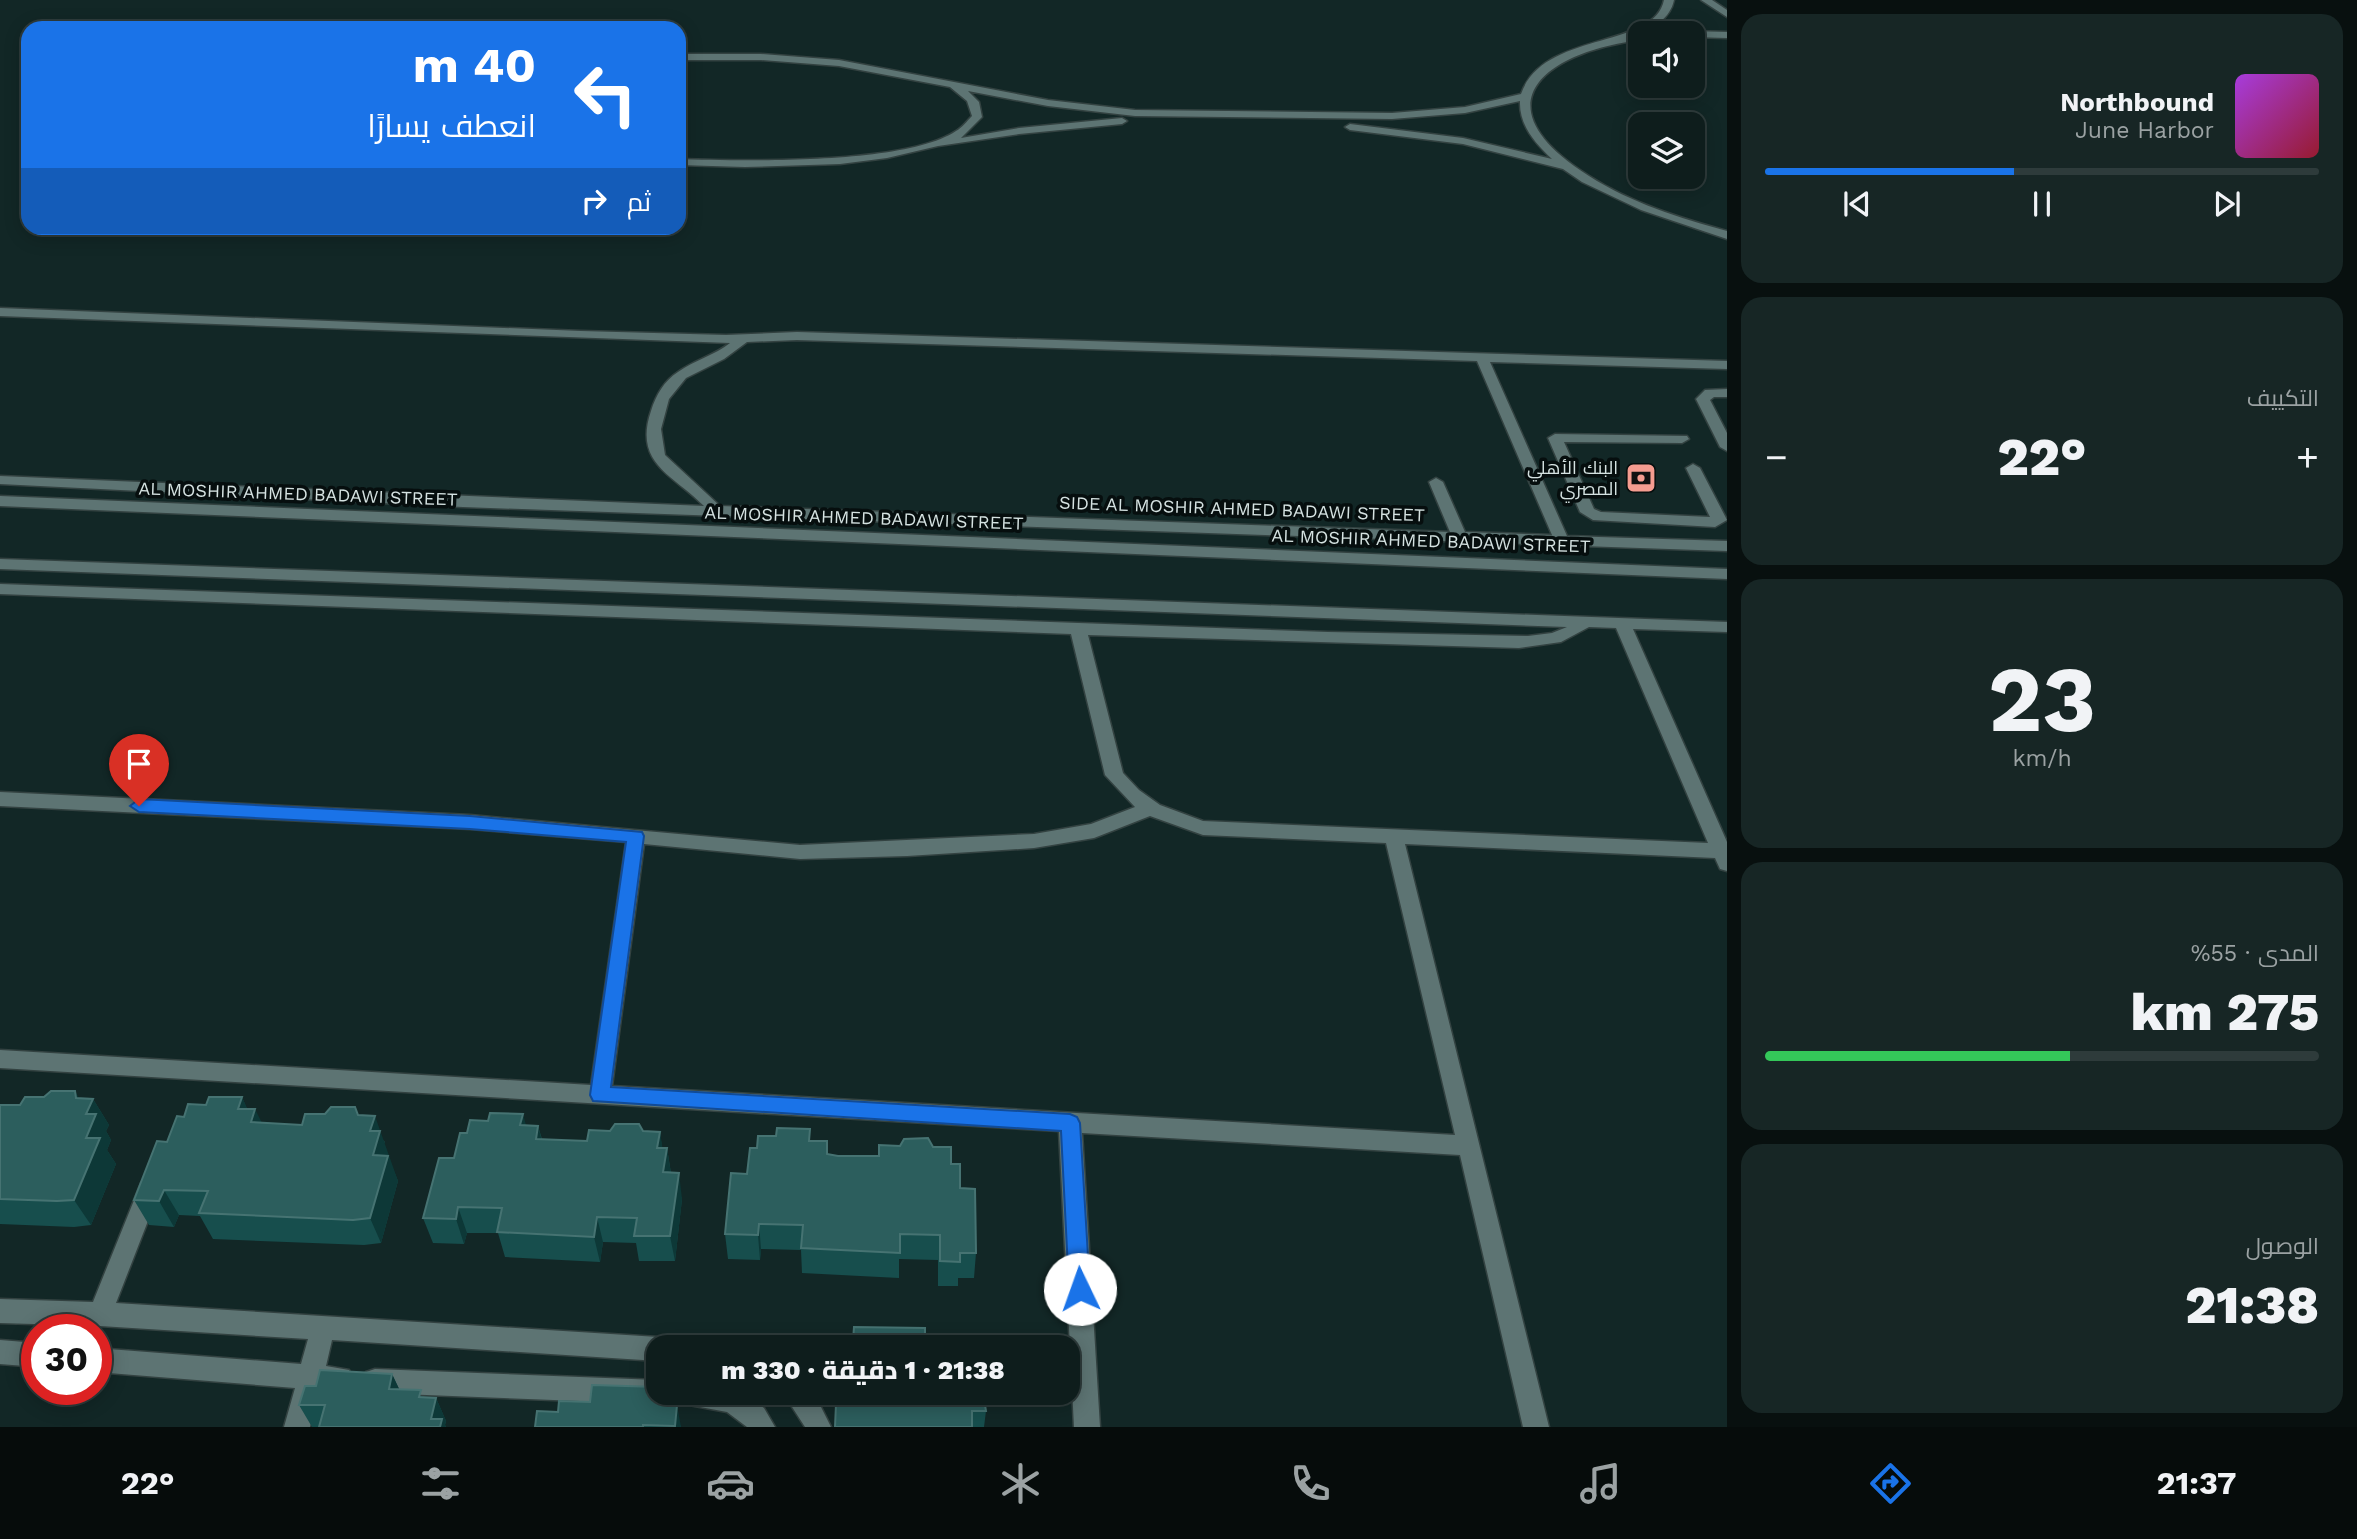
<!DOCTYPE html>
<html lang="ar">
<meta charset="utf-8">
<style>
body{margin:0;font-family:"Work Sans",Cairo,sans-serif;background:#172625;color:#f1f3f6;direction:rtl;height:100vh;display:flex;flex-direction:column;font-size:26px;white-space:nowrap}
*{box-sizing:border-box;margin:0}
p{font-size:23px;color:#9ba2a3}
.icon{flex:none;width:38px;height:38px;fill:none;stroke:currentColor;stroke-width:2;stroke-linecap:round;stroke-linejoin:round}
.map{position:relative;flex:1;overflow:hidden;direction:ltr}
.drawer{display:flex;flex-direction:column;gap:14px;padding:14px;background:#08100f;width:630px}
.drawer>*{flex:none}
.top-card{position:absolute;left:21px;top:21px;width:665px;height:214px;border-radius:21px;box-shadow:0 4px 18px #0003,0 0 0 2px #2e3b3b;direction:rtl;background:#1a73e8;color:#fff;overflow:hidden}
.tools{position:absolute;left:1628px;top:21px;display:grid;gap:14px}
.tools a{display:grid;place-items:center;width:77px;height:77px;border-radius:14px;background:#0e1d1c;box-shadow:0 4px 18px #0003,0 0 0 2px #2e3b3b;font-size:35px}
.speed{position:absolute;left:21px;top:1314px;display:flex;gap:14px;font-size:35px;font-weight:700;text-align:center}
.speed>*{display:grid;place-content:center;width:91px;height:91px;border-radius:50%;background:#0e1d1c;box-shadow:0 4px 18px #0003,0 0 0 2px #2e3b3b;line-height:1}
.speed .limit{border:10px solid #d22;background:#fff;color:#111}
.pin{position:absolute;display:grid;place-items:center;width:60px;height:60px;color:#fff;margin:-72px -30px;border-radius:50% 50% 50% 0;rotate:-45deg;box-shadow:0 0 7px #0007}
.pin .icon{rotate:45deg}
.me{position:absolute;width:77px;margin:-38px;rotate:357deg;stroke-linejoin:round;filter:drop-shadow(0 0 5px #0008)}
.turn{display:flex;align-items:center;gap:24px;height:147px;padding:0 35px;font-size:32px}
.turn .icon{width:91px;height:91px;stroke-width:2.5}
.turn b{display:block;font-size:49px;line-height:60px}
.then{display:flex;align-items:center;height:66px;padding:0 35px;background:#0003;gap:14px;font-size:26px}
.big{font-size:52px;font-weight:800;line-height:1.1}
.drawer .card{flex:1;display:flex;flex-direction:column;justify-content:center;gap:10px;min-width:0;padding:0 24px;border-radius:21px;background:#172625}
.drawer .dial{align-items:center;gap:0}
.dial b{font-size:91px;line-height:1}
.song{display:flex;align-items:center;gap:21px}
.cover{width:84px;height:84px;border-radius:10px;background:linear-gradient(135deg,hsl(280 70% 55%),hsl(350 70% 35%))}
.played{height:7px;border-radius:4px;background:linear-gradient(90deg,#1a73e8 45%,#2e3b3b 45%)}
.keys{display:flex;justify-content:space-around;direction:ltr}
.heat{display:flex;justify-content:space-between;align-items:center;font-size:38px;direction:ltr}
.charge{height:10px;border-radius:5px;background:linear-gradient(90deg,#34c759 55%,#2e3b3b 0)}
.trip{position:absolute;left:646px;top:1335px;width:434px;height:70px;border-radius:21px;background:#0e1d1c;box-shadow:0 4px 18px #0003,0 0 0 2px #2e3b3b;font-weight:800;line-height:70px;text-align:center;direction:rtl}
.tab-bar{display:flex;height:112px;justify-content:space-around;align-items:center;background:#060c0b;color:#9ba2a3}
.tab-bar .icon{width:49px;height:49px}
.tab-bar .active{color:#1a73e8}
.tab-bar b{font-size:32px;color:#f1f3f6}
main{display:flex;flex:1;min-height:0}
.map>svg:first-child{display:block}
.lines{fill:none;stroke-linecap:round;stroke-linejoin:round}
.minor-casing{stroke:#334241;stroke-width:3}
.minor{fill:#5d7473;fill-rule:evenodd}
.wall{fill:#174e4d}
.shaded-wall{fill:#0d3837}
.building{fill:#2c5e5d;stroke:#467372;stroke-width:2}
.route{fill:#1a73e8;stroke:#114b97;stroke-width:2}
.labels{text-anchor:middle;stroke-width:7;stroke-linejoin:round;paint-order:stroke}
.poi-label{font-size:18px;fill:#d5e2e1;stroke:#060e0e;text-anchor:end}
.street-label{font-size:18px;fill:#d5e2e1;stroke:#060e0e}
</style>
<main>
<section class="drawer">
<div class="card">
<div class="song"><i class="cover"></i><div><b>Northbound</b><p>June Harbor</p></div></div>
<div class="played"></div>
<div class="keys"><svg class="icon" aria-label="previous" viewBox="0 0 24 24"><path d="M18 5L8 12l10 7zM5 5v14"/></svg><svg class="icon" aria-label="pause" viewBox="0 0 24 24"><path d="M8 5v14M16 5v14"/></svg><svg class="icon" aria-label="next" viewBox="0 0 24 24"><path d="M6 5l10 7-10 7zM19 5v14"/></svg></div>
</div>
<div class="card"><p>التكييف</p>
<div class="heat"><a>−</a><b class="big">22°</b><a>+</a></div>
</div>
<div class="card dial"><b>23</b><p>km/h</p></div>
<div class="card"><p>المدى · 55%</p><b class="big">275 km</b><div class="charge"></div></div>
<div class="card"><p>الوصول</p><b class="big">21:38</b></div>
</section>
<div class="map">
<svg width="1727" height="1427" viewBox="0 0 1727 1427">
<rect width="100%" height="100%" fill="#122726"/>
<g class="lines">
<!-- minor casing -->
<g class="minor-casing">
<path id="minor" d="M1664 0H1674C1670 19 1654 27 1638 34L1640 40C1540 53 1479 107 1589 176 1631 203 1680 218 1727 231V239L1641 210 1582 182 1563 169 1463 144 1350 130 1345 127 1350 124 1463 138 1552 159C1535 143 1519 125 1520 101L1465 113 1392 119 1135 116 1048 106 968 91 979 102 982 117 961 138 1019 128 1122 118 1127 121 1122 124 1019 134 938 146 887 158 840 164 745 167 679 165V159C742 161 905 165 956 131 962 128 967 121 972 116L967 101 950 87 839 66 761 60H679V54H761L839 60 1048 100 1135 110 1392 113 1465 107 1521 94C1543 30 1654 50 1664 0Z
M1701 0H1712L1727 10V17Z
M1692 31 1727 32V38L1692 37V33H1688Z
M0 308 581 331 726 335 797 332 1727 361V369L1490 362 1567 536 1727 541V551L463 507 0 484V476L704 506C674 475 633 464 651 411 656 395 664 381 678 372 695 360 715 355 730 343L0 316ZM797 340 1477 361 1552 535 1465 532 1443 482 1436 478 1429 482 1450 532 720 506 665 455 661 429 669 399 686 378 724 359 747 342Z
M1727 389V397H1714L1710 400 1727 433V451L1720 447 1696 399 1705 390Z
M1555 434 1687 436 1689 439 1682 443 1564 442 1594 509 1601 512 1710 517 1686 468 1693 464 1700 468 1727 520 1715 527 1593 520 1580 512 1548 438Z
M0 496 1727 569V579L0 506Z
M0 559 1727 622V632L1633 629 1727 842V871L1720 869 1715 858 1405 844 1549 1427H1523L1460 1155 1082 1133 1100 1427H1074L1059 1131 0 1068V1050L591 1085 626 842 470 829 0 806V792L470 815 800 845 1034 834 1091 824 1135 807 1105 775 1071 634 0 594V584L1328 632 1528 636 1552 633 1567 627 0 569ZM1589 627 1616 628 1708 843 1203 821 1160 805 1139 790 1123 773 1088 635 1519 648 1561 642ZM1150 816 1203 835 1386 843 1455 1135 612 1086 644 844 800 859 907 856 1034 848 1094 838Z
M149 1180 157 1183 160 1190 116 1303 658 1337 667 1341 670 1348H658V1361L332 1340 326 1366 349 1370 352 1379 349 1388 340 1391 319 1390 310 1427H284L295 1388 96 1372V1348L301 1364 308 1339 100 1326 0 1323V1299L93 1302 141 1183Z
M0 1340 37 1343V1367L0 1364Z
M375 1369 658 1380V1393H742L764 1408 775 1427H747L727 1412 673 1402 670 1394 667 1401 658 1404 375 1393 366 1390 363 1381 366 1372Z
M783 1393H814L831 1427H805Z"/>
</g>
<!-- minor -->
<use href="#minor" class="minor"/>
</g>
<!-- wall -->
<path class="wall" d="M242 1097 247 1109 262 1123 302 1125 358 1115 385 1142 384 1143 389 1159 398 1181 381 1243 364 1245 213 1239 200 1216 179 1215 174 1227 149 1225 134 1200 167 1142 184 1117 206 1105Z
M79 1098 93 1099 109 1125 106 1131 111 1140 107 1150 116 1164 91 1225 74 1227 0 1224V1105H20Z
M526 1126H538L542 1139 587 1141 643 1131 660 1132 662 1148H667L671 1173 682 1199 675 1261H639L636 1243 603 1242 600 1262 505 1257 498 1233H467L464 1244 433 1243 423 1218 467 1133Z
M810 1141 828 1154 838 1156H879L933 1147 951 1164 960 1188 976 1253 974 1278H958V1286H938V1260L899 1259V1278L802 1273 801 1250 761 1249 760 1260 728 1259 725 1234 747 1174Z
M392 1374 399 1389 424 1397 436 1398 446 1421 445 1425 446 1427H312L299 1405 316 1386Z
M658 1393H670L672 1405 681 1427H535L558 1412 590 1402Z
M865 1405 986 1411 984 1427H835Z"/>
<!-- shaded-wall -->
<path class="shaded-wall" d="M75 1091 87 1112 93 1099 109 1125 106 1131 111 1140 107 1150 116 1164 91 1225 74 1200 86 1138Z
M242 1097 252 1119 255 1109 268 1135H250L238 1109Z
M523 1114 530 1140 520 1125Z
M375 1116 398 1181 381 1243 370 1218 373 1155 370 1131Z
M538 1126 545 1152 536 1139Z
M660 1132 664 1158 657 1148Z
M667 1148 671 1174 663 1172Z
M679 1173 682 1199 675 1261 670 1236Z
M164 1190 179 1215 174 1227 159 1201Z
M458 1207 467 1233 464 1244 456 1219Z
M597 1217 603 1242 600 1262 594 1237Z
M759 1224 761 1249 760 1260 758 1235Z
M392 1374 403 1397 389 1389Z
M668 1393H670L673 1410 666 1405Z
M436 1398 446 1421 445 1425 446 1427H435L431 1419Z
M677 1405 681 1427H675V1426Z"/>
<!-- building -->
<path class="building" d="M51 1091H75L76 1098 93 1099 86 1114H96L86 1138H100L74 1200 57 1201 0 1199V1105H20L25 1097H44Z
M209 1097H242L238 1109H255L251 1122 302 1125 305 1114H325L331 1107H355L358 1115 375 1116 370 1131H380L373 1155 388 1156 370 1218 353 1220 199 1213 208 1191 164 1190 159 1201 134 1200 157 1141 167 1142 177 1116 184 1117 188 1104 206 1105Z
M490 1113 523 1114 520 1125 538 1126 536 1139 587 1141 589 1130 610 1131 615 1124H639L643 1131 660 1132 657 1148H667L663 1172 679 1173 670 1236H634L637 1218 597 1217 594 1237 497 1232 502 1208 458 1207 456 1219 423 1218 439 1158H454L460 1133H467L470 1120 488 1121Z
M777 1128 810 1129 809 1141H827V1154L838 1156H879V1145L900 1146 904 1139 928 1138 933 1147H951V1164H960V1188L975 1189 976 1253H960V1262L940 1261V1235L900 1234V1253L801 1248 803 1225 759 1224 758 1235 725 1234 731 1173 747 1174 750 1148H757L758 1136H776Z
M854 1327 925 1328V1345L954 1348H811V1343L853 1341Z
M320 1370 392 1374 389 1389 421 1390 419 1397 436 1398 431 1419H442L440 1427H319L325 1405H299L305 1386H316Z
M592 1385 658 1387V1393H668L666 1405H677L675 1426 643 1425V1427H535L537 1411 558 1412 559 1401 590 1402Z
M865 1393H983L986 1411H972V1427H835L836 1404 865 1405Z"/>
<!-- route -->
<path class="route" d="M139 799 470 816 642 832 644 836 611 1087 1070 1114 1077 1117 1080 1123 1090 1289 1087 1296 1080 1299 1072 1296 1069 1289 1061 1131 593 1101 590 1095 626 842 470 829 139 812 130 806Z"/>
<!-- icons -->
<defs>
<g id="bank-square" transform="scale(1.575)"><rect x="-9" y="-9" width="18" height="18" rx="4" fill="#f59c90" stroke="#060e0e"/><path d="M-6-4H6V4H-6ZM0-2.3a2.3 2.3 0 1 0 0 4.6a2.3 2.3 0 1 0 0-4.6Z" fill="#111"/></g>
</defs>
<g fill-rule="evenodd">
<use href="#bank-square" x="1641" y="478"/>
</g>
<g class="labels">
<!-- poi labels -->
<g class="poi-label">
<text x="1618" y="474">البنك الأهلي<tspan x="1618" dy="21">المصري</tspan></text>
</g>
<!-- street labels -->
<g class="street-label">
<text transform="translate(298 494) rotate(2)" y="6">AL MOSHIR AHMED BADAWI STREET</text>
<text transform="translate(1242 509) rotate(2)" y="6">SIDE AL MOSHIR AHMED BADAWI STREET</text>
<text transform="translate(864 518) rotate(2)" y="6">AL MOSHIR AHMED BADAWI STREET</text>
<text transform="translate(1431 541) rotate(2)" y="6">AL MOSHIR AHMED BADAWI STREET</text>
</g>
</g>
</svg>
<div class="tools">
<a><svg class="icon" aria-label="sound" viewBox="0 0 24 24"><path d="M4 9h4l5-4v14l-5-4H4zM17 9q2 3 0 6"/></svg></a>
<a><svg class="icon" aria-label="layers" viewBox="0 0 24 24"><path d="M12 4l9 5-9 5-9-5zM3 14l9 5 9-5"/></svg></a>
</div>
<div class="speed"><div class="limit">30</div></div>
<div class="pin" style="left:139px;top:806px;background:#d93025"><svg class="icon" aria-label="arrive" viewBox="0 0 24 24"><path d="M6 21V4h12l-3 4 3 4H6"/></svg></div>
<svg class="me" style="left:1080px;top:1289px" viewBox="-20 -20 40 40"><circle r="19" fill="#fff"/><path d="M0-13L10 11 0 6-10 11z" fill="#1a73e8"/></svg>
<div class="trip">21:38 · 1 دقيقة · 330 m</div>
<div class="top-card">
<div class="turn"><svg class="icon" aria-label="left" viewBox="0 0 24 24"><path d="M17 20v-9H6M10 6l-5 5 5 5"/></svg><div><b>40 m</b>انعطف يسارًا</div></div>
<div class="then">ثم<svg class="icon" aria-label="right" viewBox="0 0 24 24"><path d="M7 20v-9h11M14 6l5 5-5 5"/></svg></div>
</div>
</div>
</main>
<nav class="tab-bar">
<b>21:37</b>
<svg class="icon active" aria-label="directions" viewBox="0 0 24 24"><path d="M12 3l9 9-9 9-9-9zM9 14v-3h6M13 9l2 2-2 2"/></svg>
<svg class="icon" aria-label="music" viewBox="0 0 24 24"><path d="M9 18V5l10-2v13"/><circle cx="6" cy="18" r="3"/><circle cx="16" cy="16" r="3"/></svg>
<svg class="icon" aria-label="phone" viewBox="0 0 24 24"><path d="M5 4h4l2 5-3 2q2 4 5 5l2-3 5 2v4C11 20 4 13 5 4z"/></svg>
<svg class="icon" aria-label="climate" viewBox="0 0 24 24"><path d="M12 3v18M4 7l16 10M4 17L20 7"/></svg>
<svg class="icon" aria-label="car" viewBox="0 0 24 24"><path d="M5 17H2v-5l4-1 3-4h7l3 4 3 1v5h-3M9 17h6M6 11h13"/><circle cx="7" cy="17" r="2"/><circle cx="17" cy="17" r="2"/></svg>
<svg class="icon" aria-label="filters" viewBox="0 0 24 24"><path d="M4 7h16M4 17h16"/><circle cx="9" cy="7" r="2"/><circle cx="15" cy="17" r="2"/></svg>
<b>22°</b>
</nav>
